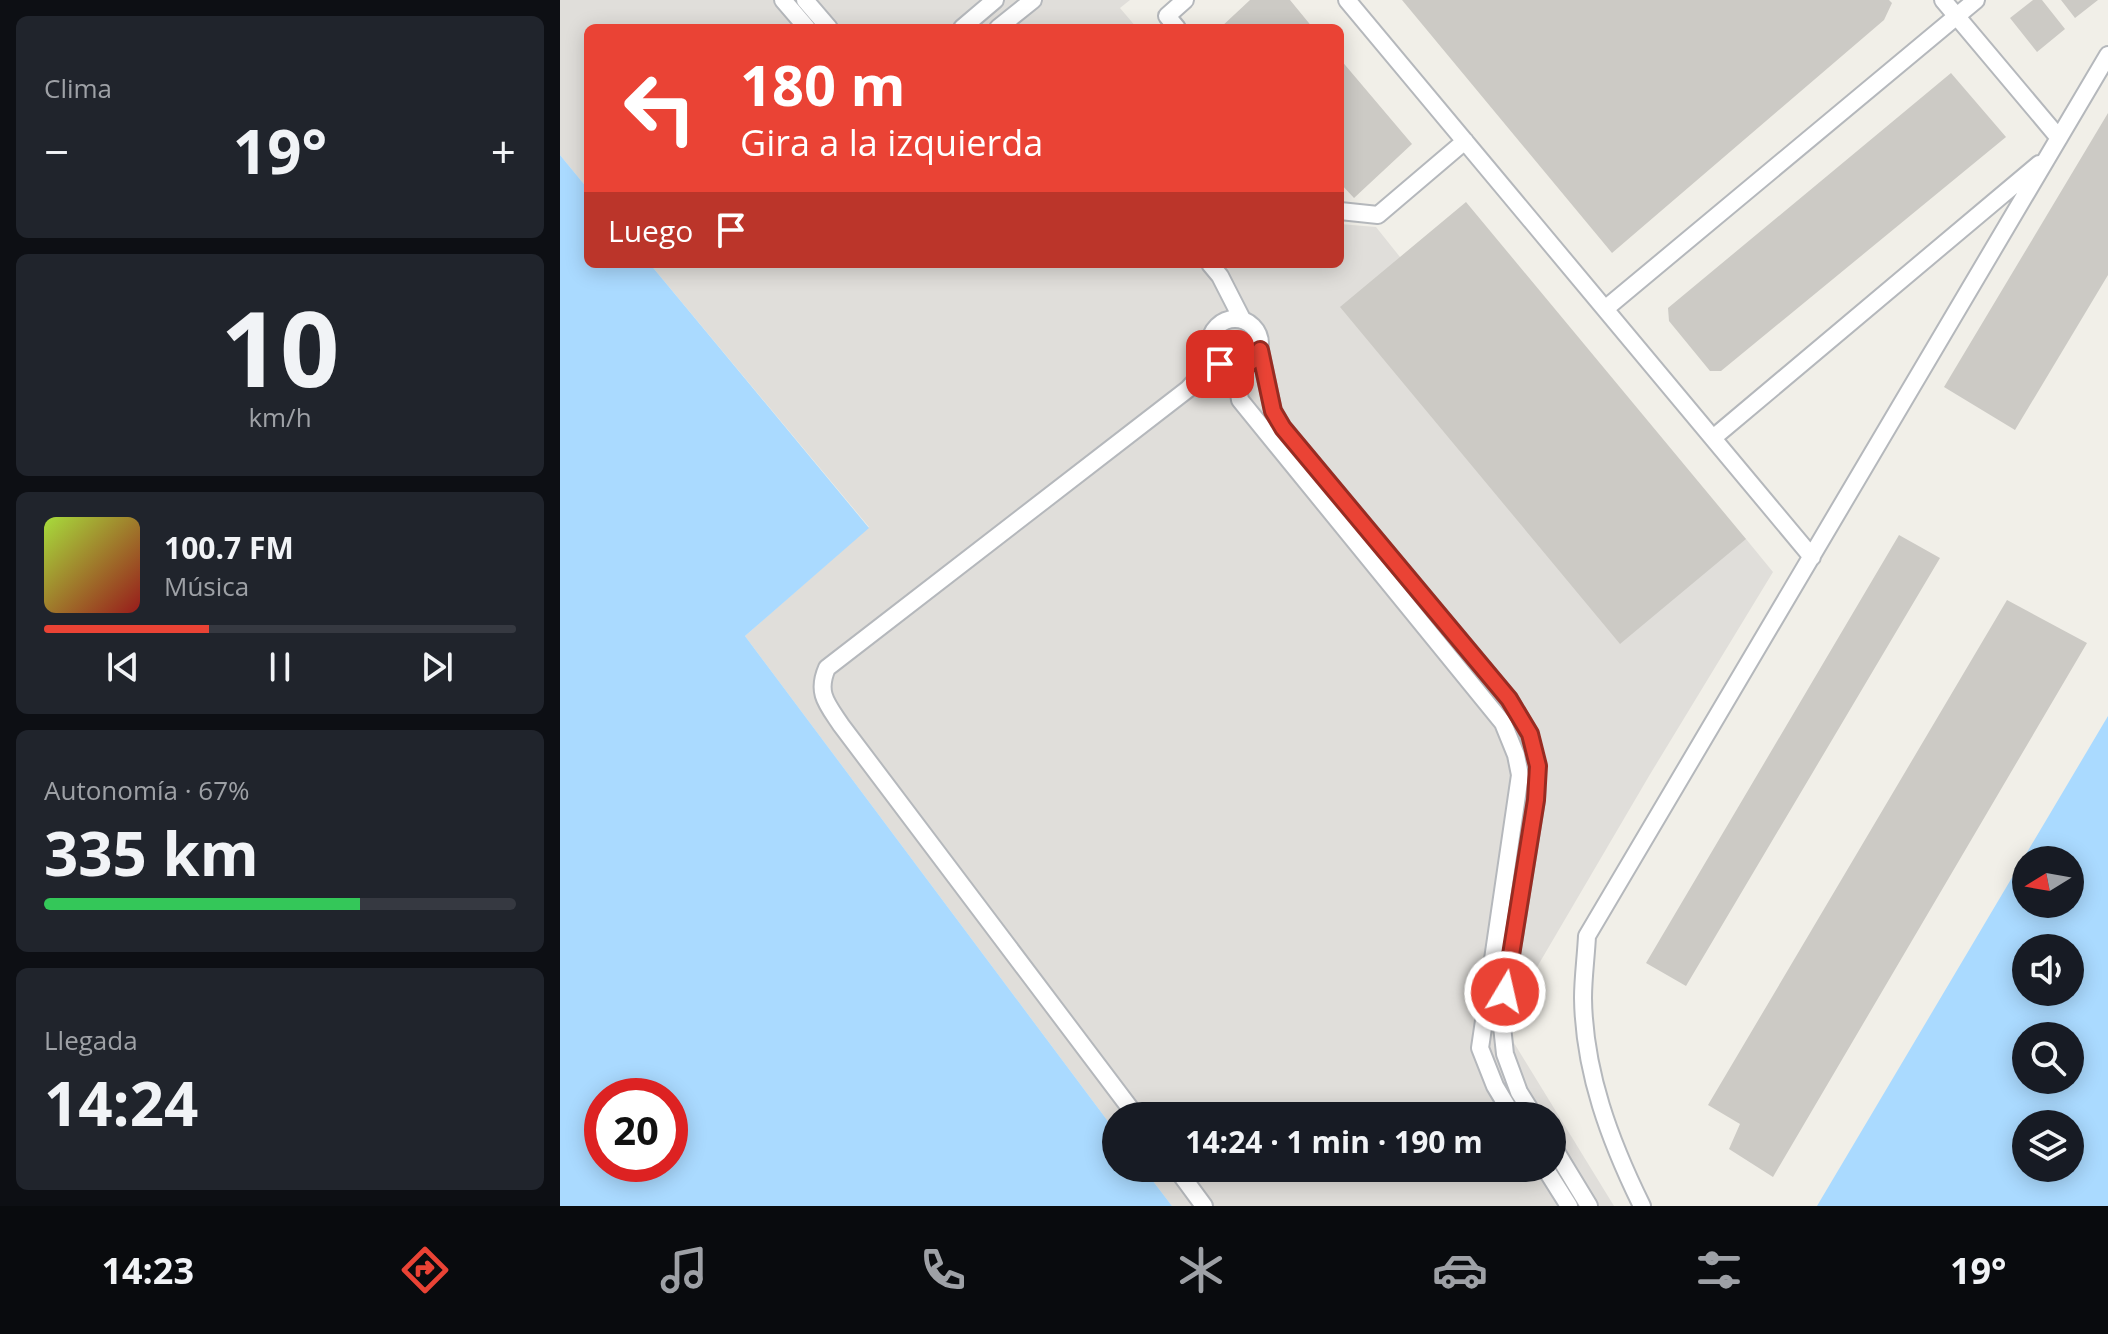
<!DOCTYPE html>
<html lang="es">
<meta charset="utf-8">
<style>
body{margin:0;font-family:"Open Sans",sans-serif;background:#20242c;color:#f1f3f6;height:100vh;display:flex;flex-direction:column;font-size:30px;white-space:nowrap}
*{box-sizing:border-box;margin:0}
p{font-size:26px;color:#9ea1a6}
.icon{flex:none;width:44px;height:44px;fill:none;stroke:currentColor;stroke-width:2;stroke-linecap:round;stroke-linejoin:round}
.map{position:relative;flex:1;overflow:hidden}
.side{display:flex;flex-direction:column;gap:16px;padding:16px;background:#0d0f14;width:560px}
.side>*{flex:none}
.banner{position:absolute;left:24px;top:24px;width:760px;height:244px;border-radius:12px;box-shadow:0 4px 20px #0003;background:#ea4335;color:#fff;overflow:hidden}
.needle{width:52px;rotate:259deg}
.controls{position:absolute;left:1452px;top:846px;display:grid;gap:16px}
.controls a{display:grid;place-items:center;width:72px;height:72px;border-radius:50%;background:#171b24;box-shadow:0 4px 20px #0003;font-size:40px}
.speed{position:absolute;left:24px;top:1078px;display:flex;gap:16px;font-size:40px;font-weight:700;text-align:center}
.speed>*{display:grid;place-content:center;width:104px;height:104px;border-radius:50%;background:#171b24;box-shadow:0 4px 20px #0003;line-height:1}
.speed .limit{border:12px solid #d22;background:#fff;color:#111}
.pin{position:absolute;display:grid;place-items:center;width:68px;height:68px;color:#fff;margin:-34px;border-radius:16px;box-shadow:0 4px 12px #0006}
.me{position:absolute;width:88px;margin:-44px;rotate:9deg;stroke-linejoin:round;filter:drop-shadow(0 0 6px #0008)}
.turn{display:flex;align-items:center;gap:28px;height:168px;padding:0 24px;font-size:36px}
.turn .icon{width:104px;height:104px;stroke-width:2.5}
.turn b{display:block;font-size:56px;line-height:68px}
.then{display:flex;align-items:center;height:76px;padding:0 24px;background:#0003;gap:16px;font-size:30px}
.big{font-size:60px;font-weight:700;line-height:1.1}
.side .widget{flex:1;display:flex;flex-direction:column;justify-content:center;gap:12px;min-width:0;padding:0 28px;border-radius:12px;background:#20242c}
.side .dial{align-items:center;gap:0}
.dial b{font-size:104px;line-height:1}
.song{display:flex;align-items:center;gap:24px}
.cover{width:96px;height:96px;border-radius:12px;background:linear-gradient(135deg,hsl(80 70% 55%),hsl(0 70% 35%))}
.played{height:8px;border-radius:4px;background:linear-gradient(90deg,#ea4335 35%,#363941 35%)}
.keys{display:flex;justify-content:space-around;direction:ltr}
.heat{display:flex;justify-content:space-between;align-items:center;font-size:44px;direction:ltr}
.charge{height:12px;border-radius:6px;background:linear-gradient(90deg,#34c759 67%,#363941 0)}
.trip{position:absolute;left:542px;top:1102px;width:464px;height:80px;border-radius:40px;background:#171b24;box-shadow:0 4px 20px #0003;font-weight:700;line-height:80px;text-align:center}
.dock{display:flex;height:128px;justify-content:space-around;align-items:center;background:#090b0e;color:#9ea1a6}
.dock .icon{width:56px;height:56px}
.dock .selected{color:#ea4335}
.dock b{font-size:36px;color:#f1f3f6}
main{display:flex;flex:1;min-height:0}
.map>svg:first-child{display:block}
.industrial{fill:#e0deda}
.water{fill:#aadaff;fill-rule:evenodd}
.building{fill:#cccac5}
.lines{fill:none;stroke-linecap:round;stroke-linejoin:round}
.lane-casing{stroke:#b5b8bc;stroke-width:20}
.lane{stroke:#fff;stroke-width:16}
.route-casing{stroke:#982c22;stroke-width:20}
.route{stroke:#ea4335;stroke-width:14}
</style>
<main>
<section class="side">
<div class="widget"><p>Clima</p>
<div class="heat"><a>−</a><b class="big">19°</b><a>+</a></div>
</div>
<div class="widget dial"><b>10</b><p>km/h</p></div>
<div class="widget">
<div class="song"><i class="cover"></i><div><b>100.7 FM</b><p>Música</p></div></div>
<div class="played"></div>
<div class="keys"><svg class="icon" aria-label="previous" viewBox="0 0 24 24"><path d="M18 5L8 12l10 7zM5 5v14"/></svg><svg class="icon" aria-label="pause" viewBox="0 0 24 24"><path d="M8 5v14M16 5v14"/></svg><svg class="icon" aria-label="next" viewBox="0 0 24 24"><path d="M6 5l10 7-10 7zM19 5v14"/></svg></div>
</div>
<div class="widget"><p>Autonomía · 67%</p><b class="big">335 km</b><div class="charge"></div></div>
<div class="widget"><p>Llegada</p><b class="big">14:24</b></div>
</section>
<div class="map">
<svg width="1548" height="1206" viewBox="0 0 1548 1206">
<rect width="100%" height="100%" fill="#f1efe8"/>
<!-- industrial -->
<path class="industrial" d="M0 0H570L560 8 577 28H28V189L0 155Z
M780 224 816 227 840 257 1186 539 1213 572 1089 776 943 1025 1054 1206H612L583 1168H992V1116H556V1132L185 636 309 527 90 264H780Z"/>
<!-- water -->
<path class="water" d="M0 155 28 189V264H90L309 528 185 636 556 1132V1168H583L612 1206H0ZM42 1096H110V1164H42Z
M1548 716V1206H1257ZM1466 860H1510V904H1466ZM1466 948H1510V992H1466ZM1466 1036H1510V1080H1466ZM1466 1124H1510V1168H1466Z"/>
<!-- building -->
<path class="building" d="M690 0H730L753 28H660Z
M842 0H1329L1332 3 1324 20 1052 253Z
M1473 0H1482L1505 29 1477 52 1450 18Z
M1501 0H1538L1515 18Z
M780 59 852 144 794 198 780 183Z
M1391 73 1446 137 1161 371H1150L1109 321 1108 308Z
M1548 113V275L1455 430 1384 387Z
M906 202 1186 539 1060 644 780 307Z
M1339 535 1380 558 1126 986 1086 963Z
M1447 600 1527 643 1213 1177 1169 1149 1180 1124 1148 1105Z"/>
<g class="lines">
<!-- lane casing -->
<g class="lane-casing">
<path id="lane" d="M223 0 247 28
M245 0 269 28
M787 0 1252 557
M1383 0 1499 138
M402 28 435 0
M438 28 473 0
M617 28 607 16 625 0
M780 211 818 215 905 141
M650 264 660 276 682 319
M1045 309 1416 0
M650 344a25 25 0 1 1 50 0a25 25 0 1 1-50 0Z
M700 350 713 411 723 428 949 699C973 739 979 753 976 800L941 1017 945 1054 959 1092 974 1116
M675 369 680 400 943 723 956 755 960 775 920 1048 935 1086 953 1116
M1153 438 1479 164
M576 1116 281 725C267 704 256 693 267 668L628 389 655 359
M992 1145 1029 1206
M616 1168 644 1206
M985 1168 1009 1206
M1082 1206C1050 1141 1024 1072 1023 998 1023 978 1026 957 1027 936L1548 55"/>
</g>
<!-- lane -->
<use href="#lane" class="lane"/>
</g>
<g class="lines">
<!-- route casing -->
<g class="route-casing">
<path id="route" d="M660 364C678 373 691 367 700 350L713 411 723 428 949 699 970 734 978 766 976 800 945 992"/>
</g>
<!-- route -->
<use href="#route" class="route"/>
</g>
</svg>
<div class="controls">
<a><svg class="needle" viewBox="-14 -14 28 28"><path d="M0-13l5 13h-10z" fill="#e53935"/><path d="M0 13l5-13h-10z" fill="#9ea1a6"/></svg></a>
<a><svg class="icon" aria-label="sound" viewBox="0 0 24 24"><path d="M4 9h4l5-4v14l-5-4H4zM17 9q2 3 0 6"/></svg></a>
<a><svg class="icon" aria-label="search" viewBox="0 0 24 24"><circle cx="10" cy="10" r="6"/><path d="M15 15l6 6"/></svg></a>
<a><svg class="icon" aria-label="layers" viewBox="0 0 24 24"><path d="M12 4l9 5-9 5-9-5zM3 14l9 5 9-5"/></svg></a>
</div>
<div class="speed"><div class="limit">20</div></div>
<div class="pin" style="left:660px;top:364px;background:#d93025"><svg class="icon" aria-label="arrive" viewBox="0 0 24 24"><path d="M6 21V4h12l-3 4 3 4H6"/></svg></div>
<svg class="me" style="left:945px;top:992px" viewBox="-20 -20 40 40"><circle r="17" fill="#ea4335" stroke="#fff" stroke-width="3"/><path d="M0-11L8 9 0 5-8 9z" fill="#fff"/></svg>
<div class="trip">14:24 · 1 min · 190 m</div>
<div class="banner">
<div class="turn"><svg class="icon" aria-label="left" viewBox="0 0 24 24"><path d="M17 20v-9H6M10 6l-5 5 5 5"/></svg><div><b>180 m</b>Gira a la izquierda</div></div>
<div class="then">Luego<svg class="icon" aria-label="arrive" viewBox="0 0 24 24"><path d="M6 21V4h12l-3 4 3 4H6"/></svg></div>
</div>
</div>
</main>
<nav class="dock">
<b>14:23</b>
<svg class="icon selected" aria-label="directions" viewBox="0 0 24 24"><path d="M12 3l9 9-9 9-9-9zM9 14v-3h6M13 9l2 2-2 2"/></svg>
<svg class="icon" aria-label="music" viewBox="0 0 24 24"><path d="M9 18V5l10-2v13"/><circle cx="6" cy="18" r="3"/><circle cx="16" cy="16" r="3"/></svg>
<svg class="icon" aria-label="phone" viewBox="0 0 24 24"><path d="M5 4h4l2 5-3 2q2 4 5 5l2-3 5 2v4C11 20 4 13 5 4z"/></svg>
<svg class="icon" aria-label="climate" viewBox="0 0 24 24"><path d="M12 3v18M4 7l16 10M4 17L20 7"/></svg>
<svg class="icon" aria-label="car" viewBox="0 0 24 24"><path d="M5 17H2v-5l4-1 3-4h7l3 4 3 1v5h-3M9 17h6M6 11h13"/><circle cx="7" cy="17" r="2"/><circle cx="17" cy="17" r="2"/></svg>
<svg class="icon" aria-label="filters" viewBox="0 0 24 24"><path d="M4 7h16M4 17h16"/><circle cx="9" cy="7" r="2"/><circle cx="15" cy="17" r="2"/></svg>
<b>19°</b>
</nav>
